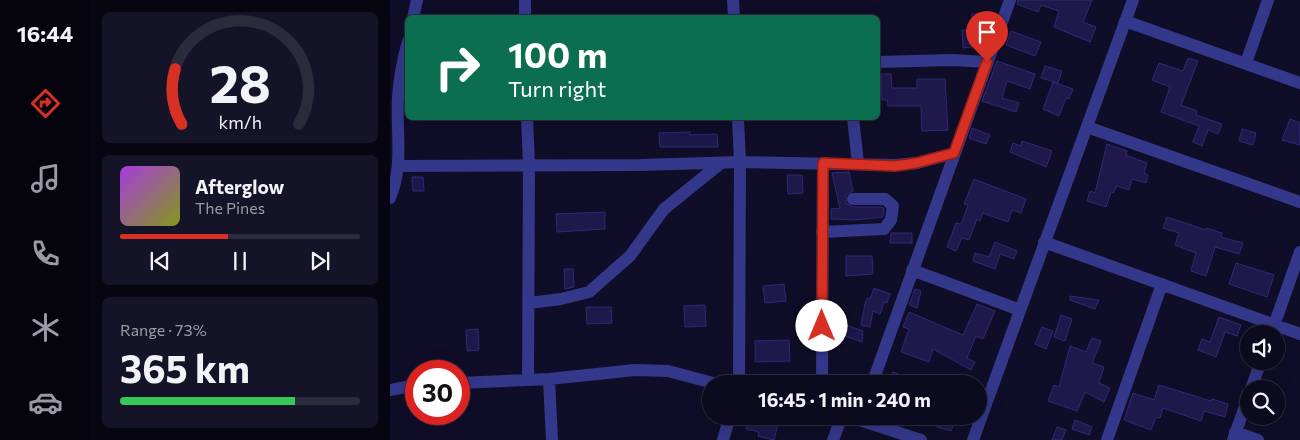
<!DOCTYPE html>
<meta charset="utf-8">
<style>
body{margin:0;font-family:Commissioner,sans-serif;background:#151327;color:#f1f3f6;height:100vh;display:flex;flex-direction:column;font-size:19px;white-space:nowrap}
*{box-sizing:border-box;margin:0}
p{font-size:16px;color:#9a9aa4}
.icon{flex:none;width:28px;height:28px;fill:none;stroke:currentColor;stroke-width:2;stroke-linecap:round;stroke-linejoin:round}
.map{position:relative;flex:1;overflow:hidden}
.drawer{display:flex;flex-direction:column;gap:12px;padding:12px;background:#070610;width:300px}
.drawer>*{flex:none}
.top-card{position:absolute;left:15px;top:15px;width:475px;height:105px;border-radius:8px;box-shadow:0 5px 20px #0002,0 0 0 1px #2c2b3c;background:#0b6e4f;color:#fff;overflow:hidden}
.buttons{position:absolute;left:850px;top:325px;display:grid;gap:10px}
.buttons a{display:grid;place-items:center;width:45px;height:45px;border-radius:50%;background:#0c0a1e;box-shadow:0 5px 20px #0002,0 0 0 1px #2c2b3c;font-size:25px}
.speed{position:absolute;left:15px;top:360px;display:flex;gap:10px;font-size:25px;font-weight:700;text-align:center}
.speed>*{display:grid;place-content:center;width:65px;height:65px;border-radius:50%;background:#0c0a1e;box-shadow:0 5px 20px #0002,0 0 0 1px #2c2b3c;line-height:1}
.speed .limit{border:8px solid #d22;background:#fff;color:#111}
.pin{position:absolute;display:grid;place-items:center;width:42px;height:42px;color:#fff;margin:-51px -21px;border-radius:50% 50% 50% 0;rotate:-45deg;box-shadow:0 0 5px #0007}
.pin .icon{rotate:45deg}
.me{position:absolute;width:55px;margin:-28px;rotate:0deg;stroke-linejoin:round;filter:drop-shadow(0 0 4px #0008)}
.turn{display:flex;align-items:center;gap:18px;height:105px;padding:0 20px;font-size:22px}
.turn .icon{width:65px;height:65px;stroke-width:2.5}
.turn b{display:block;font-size:35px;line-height:42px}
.big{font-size:38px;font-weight:700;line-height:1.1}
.drawer .widget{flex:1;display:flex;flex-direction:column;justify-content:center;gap:8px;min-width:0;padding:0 18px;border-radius:8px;background:#151327}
.drawer .dial{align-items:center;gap:0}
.dial svg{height:130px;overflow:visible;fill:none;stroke:#2c2b3c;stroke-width:7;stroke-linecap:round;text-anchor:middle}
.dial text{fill:#f1f3f6;stroke:none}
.song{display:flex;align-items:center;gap:15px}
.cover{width:60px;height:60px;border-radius:8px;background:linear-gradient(135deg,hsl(280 70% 55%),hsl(70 70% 35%))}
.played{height:5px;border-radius:2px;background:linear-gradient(90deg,#d93025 45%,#2c2b3c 45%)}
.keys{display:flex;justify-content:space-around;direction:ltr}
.charge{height:8px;border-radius:4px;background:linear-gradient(90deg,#34c759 73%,#2c2b3c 0)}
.trip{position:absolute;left:312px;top:375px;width:285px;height:50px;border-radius:25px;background:#0c0a1e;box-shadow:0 5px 20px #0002,0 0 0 1px #2c2b3c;font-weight:700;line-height:50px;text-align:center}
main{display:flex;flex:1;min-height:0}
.tabs{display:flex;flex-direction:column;width:90px;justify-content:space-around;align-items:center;background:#05040c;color:#9a9aa4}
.tabs .icon{width:35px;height:35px}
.tabs .on{color:#d93025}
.tabs b{font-size:22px;color:#f1f3f6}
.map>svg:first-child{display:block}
.building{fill:#1e184b;stroke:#312879}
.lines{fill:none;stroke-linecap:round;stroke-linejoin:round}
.minor{stroke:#34388b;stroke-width:12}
.route-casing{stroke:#8d1f18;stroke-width:12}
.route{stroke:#d93025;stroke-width:9}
</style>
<main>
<nav class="tabs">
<b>16:44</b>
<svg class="icon on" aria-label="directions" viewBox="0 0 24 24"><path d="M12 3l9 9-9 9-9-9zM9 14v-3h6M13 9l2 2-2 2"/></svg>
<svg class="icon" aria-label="music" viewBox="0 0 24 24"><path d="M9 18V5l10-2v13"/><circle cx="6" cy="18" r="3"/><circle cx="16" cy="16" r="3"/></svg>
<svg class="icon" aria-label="phone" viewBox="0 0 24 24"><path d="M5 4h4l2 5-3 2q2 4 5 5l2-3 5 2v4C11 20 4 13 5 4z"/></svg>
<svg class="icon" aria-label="climate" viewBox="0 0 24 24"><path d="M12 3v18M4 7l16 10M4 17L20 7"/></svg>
<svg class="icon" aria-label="car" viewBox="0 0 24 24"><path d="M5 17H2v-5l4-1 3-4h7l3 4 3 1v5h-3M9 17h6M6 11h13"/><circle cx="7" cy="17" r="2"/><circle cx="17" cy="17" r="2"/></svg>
</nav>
<section class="drawer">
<div class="widget dial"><svg viewBox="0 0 100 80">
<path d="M14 69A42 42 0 1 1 86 69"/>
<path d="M14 69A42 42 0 0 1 10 35" stroke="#d93025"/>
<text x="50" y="56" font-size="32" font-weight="700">28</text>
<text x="50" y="72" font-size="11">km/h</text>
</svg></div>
<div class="widget">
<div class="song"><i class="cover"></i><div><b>Afterglow</b><p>The Pines</p></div></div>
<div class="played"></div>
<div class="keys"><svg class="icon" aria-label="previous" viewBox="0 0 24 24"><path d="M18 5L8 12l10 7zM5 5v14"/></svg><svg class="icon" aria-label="pause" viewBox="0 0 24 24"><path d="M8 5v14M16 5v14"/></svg><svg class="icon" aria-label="next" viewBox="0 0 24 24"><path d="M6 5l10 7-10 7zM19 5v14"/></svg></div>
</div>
<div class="widget"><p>Range · 73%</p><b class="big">365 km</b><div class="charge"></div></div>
</section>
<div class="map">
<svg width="910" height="440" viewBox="0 0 910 440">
<rect width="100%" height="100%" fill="#100d28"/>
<!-- building -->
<path class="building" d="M628 0H702L693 22 706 27 700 42 664 27 669 11 651 5 648 12 627 4Z
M597 13 598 26 582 27V14Z
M572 30H582V47L573 48Z
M621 31 651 42 645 56 616 45Z
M798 58 808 61 791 105 807 111 806 115 832 124 828 134 818 130 812 146 803 142 809 126 771 112 780 87 762 80 769 63 793 71Z
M607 61 645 74 640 89 617 81 612 98 629 103 626 112 592 101Z
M655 66 672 71 668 83 651 78Z
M491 74H501L502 88H527V79H555L558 130 532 131 531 106H498L497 100H492Z
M663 82 683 89 679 99 676 98 669 116 653 109Z
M900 119 910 123V145L892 140Z
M582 128 600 135 596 144 579 138Z
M852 129 866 133 863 145 849 141Z
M300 132V135L327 134 328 147H270L269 133Z
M632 141 662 151 656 167 620 152 623 143 631 146Z
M717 144 737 151 736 155 757 163 754 173 758 175 756 183 742 179 739 190 726 186 724 193 721 192 716 207 697 201 700 191 705 193Z
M459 172 463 191 456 195V203L463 207H492L494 209 493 217 465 220 441 219V209L450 208 442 173Z
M397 175H412L413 193 398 194Z
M22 177H33L34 191H23Z
M584 179 636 199 631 213 622 210 618 222 593 213 590 221 587 219 579 240 572 238 566 251 557 247 566 223 571 224 578 205 574 204Z
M215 212V229L167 232 166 214Z
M777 217 816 230V228L832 233 831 237 853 243 849 254 825 247 816 276 801 271 806 253 785 245 789 233 773 228Z
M501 233H522V243H500Z
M605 242 627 251 624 259 610 254 605 269 583 261 585 253 599 257Z
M456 256H482L483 274 456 276Z
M846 263 884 275 877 297 839 284Z
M174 269H183L184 287 175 289Z
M394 284 396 301 375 303 373 286Z
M484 288 500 294 497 303 494 302 490 314 483 311 480 327 471 325 475 304 477 298 480 299Z
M525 289 531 291 527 308 519 305Z
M680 296 709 300 705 309 680 300Z
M587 304 605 311 593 339 586 336 577 358 585 362 581 370 543 349 539 362 511 352 519 329 513 327 519 312 573 335Z
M315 305 316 326 295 327 294 306Z
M196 307H221L222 323 197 324Z
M671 315 682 319 675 341 664 337Z
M829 317 851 325 847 336 835 332 826 357 808 350 812 339 820 342Z
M447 322 473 331 472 342 443 332Z
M652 327 663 331 656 349 645 344Z
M88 329 89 350 77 351 76 330Z
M702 338 711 341 702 363 714 367 709 383 720 388 714 402 695 392 687 411 658 401 664 385 669 387 680 346 696 352Z
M399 340 400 361 365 362V341Z
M503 372 511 375 508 384H499Z
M769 385 821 401 822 399 838 404 835 417 814 411 811 421 773 408 770 418 766 417 761 430 734 420 743 393 764 400Z
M551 416H562L560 422 564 424 561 431 547 427Z
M359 417 388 424 384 440 368 436 369 432 356 429Z
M685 420 702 427 699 435 682 429Z
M667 427 676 430 672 440H662Z"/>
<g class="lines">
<!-- minor -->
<path class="minor" d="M343 0 344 18
M23 18 27 0
M135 18V0
M735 21 910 83
M488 62 562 60 597 62
M856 63 878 0
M137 118 139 165 138 380
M348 118 350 162 349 384
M463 118 468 163
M697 127 910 202
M9 166 249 165 350 162 505 165 527 163 565 153
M0 198C14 165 6 133 8 98 9 79 13 59 18 41
M432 232 494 229 501 220 503 206 495 199H463
M654 242 910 334
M522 270 630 310
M139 303 171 299 199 292 240 256 274 209 331 163
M881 334 910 252
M159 379 162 440
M69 383 159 379 245 370 278 371 327 384
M432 384 433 163
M482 384 620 0
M861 389 871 361
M0 390 26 385
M457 416 531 440
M845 432 868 440
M333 440 340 416
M443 440 452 416
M583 440 743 0
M717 440 772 284
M843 440 859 395"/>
</g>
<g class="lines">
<!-- route casing -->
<g class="route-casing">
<path id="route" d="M432 326 433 163 505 166 526 163 564 153 597 62"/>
</g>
<!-- route -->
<use href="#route" class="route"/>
</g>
</svg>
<div class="buttons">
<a><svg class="icon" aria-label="sound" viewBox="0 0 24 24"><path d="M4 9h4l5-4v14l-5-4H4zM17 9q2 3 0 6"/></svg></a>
<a><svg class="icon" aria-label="search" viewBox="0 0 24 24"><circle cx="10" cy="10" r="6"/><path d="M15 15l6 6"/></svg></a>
</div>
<div class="speed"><div class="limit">30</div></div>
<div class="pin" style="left:597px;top:62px;background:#d93025"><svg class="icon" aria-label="arrive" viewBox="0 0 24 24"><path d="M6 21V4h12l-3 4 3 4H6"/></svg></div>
<svg class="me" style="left:432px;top:326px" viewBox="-20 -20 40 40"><circle r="19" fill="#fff"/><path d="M0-13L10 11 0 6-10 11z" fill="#d93025"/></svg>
<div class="trip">16:45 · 1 min · 240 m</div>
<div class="top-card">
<div class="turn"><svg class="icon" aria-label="right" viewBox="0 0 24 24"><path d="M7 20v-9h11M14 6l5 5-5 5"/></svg><div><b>100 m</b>Turn right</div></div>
</div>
</div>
</main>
